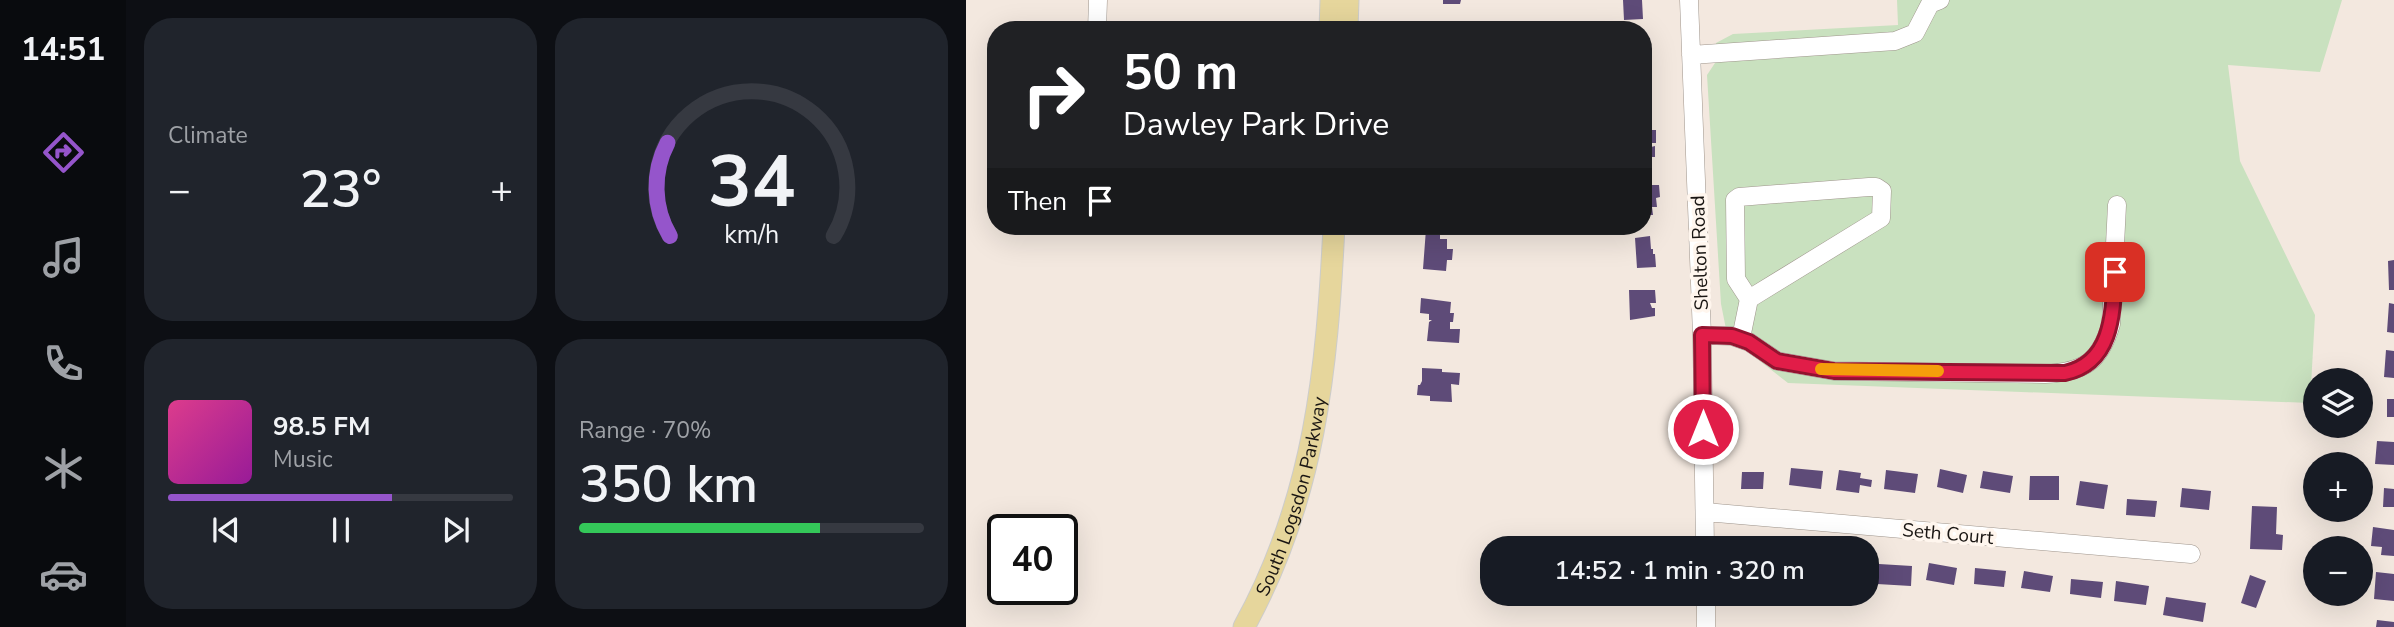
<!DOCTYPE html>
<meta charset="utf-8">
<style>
body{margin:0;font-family:"Nunito Sans",sans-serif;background:#20242c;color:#f1f3f6;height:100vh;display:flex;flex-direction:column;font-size:26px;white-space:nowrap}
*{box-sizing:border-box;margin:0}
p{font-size:23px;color:#9ea1a6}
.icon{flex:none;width:38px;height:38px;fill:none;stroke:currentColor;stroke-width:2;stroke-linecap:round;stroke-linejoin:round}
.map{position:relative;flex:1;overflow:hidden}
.sheet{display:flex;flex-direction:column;gap:18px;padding:18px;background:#0d0f14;width:840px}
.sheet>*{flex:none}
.guide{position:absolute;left:21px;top:21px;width:665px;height:214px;border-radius:28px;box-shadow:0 7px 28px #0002;background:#202124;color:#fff;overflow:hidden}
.controls{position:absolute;left:1337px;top:368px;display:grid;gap:14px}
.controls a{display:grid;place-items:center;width:70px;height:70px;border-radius:50%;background:#171b24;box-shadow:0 7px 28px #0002;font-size:35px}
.speed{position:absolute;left:21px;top:514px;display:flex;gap:14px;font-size:35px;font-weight:700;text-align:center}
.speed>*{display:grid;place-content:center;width:91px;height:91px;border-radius:50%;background:#171b24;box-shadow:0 7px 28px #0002;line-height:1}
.speed .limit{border:4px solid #111;border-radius:10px;background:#fff;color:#111}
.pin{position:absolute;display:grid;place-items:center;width:60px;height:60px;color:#fff;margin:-30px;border-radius:14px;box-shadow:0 4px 10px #0006}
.me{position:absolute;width:77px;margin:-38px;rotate:0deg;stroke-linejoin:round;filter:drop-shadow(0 0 5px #0008)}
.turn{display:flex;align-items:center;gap:24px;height:147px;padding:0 21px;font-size:32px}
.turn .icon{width:91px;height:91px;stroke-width:2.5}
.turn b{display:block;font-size:49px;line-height:60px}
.then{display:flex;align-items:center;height:66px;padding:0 21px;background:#0003;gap:14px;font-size:26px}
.big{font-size:52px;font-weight:600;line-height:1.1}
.sheet .tile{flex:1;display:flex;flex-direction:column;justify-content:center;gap:10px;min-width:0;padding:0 24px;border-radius:28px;background:#20242c}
.sheet .dial{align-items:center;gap:0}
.dial svg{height:182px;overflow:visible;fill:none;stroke:#363941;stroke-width:7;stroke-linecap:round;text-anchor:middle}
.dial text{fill:#f1f3f6;stroke:none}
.song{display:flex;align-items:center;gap:21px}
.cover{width:84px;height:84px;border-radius:10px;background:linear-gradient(135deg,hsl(330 70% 55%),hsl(300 70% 35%))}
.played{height:7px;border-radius:4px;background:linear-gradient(90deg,#9555cb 65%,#363941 65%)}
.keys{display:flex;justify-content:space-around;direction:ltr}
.heat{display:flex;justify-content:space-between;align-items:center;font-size:38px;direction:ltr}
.charge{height:10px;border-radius:5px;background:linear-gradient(90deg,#34c759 70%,#363941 0)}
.sheet .tiles{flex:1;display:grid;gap:18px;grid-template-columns:repeat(2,1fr)}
.trip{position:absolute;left:514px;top:536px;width:399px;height:70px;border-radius:28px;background:#171b24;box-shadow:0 7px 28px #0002;font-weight:600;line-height:70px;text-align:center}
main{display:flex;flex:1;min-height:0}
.dock{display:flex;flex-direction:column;width:126px;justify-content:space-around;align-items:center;background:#090b0e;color:#9ea1a6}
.dock .icon{width:49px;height:49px}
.dock .current{color:#9555cb}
.dock b{font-size:32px;color:#f1f3f6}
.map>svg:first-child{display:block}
.green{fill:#c9e1bf}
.building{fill:#5e4b78}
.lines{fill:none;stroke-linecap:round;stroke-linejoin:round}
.minor-casing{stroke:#9f958c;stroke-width:19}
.major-casing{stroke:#cccccb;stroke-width:23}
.minor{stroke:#fff;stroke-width:18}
.major{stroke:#e6d69c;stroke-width:21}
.route-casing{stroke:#92132f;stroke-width:18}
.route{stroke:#e11d48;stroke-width:12}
.slow{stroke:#f59e0b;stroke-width:12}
.labels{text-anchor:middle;stroke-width:7;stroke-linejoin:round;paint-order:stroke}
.street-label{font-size:19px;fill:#191512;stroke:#fff6ee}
</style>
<main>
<nav class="dock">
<b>14:51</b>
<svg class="icon current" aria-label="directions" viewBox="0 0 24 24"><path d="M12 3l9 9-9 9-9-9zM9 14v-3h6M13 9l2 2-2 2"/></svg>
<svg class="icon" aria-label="music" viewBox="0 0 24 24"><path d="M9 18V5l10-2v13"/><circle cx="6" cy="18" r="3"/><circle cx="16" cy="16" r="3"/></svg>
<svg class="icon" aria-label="phone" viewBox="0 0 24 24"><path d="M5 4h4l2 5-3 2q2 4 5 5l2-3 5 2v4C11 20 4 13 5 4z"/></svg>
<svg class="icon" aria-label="climate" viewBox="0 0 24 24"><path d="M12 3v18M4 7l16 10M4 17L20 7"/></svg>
<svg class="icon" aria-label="car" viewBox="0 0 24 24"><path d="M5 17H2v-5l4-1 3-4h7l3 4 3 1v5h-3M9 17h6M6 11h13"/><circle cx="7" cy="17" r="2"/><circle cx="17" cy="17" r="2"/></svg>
</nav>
<section class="sheet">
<div class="tiles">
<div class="tile"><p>Climate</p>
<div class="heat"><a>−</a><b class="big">23°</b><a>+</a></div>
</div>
<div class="tile dial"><svg viewBox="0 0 100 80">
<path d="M14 69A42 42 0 1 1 86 69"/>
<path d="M14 69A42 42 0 0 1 13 28" stroke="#9555cb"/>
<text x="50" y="56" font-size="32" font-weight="700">34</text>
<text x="50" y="72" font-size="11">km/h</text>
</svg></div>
<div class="tile">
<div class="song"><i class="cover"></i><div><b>98.5 FM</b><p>Music</p></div></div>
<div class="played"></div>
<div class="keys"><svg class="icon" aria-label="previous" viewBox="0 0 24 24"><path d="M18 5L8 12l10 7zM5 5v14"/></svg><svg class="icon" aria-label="pause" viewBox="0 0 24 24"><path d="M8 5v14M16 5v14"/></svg><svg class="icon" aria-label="next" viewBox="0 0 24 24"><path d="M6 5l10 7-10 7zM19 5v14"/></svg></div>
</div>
<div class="tile"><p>Range · 70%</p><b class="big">350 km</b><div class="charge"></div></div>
</div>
</section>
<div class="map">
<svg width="1428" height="627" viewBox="0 0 1428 627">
<rect width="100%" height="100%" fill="#f3e8df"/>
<!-- green -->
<path class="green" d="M931 0H1376L1354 72 1262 65 1274 161 1349 315 1344 403 822 383 776 347 763 344 755 304 741 75 751 60 750 43 767 34 932 25Z"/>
<!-- building -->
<path class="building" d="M477 0H495L494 4H477Z
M657 0H676L677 19 658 20Z
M677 58H684L686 102H677Z
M677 130H690V143H685V147L689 146V157H682V161H677Z
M677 185H693L694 197 690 198 691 207H686L687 215H677Z
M460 229 474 230V239H481V249H487L486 260H481L480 271 457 269Z
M684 236 685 249H687V254H689L690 267 671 268 669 238Z
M1428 260V290H1423L1422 261Z
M663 290H689L690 303H684L686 308H689V316L664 320Z
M455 298 485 302 484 313H488L487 322H484V329H494L493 343 461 341 463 322 466 320H463V314L454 313Z
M1423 303 1428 304V333L1421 332Z
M1420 350 1428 351V378L1418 377Z
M456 368 476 369V372L494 373 493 385 485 384 486 402 464 401V396L451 395 452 385H454L456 381Z
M1421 399H1428V417H1421Z
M1411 441 1428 442V465L1409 464Z
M825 468 857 471 855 489 823 485Z
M974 469 1001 475 997 493 971 487Z
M873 470 895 473 894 478 906 480 905 487 894 485 893 493 870 490Z
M920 470 952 474 949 493 918 489Z
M1017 471 1047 476 1044 493 1014 488Z
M776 472H798L797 489H775Z
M1064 476H1093V500H1063Z
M1114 481 1142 485 1138 509 1110 505Z
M1216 488 1245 491 1243 510 1214 507Z
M1418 488 1428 489V507H1417Z
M1161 499 1191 501 1189 517 1160 515Z
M1286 506 1311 507 1310 534 1317 535 1316 550 1284 549Z
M1407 527 1428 530V556L1415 555 1416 547 1405 546Z
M963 563 991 568 988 585 960 580Z
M913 564 946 566 945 586 911 584Z
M1009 568 1040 571 1038 587 1008 584Z
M1058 571 1087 576 1084 592 1055 588Z
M1410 572 1428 574V601L1408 599Z
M1284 575 1300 581 1290 608 1275 603Z
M1105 579 1137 582 1135 598 1104 594Z
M1150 581 1183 586 1180 605 1148 601Z
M1200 597 1240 603 1237 622 1197 615Z
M1411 620 1428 622V627H1410Z"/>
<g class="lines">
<!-- minor casing -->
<g class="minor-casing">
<path id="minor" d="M723 0 736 335 739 548
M131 30 132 0
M725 55 929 41 949 33 964 4 974 0
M736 335 766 336 783 342 811 361 868 371 1079 374C1118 372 1134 362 1145 324L1151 205
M775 338 783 299 770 279 769 200 773 197 903 187H910L916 191 915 218 783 299
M739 512 1225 554
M740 593V627"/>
</g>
<!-- major casing -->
<g class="major-casing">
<g id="major">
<path d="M364 30 365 0"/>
<path d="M381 30 382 0"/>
<path id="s1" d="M278 627C349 498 361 370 368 226"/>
</g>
</g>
<!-- minor -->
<use href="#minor" class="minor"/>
<!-- major -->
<use href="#major" class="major"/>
</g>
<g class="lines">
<!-- route casing -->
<g class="route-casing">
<path id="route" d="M737 429 736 335 766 336 783 342 811 361 868 371 1099 373C1147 363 1147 312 1149 272"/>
</g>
<!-- route -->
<use href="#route" class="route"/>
<!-- slow -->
<path class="slow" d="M855 369 972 371"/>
</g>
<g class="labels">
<!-- street labels -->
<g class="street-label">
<text transform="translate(733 253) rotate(-92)" y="7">Shelton Road</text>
<text dy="7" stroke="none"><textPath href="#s1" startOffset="140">South Logsdon Parkway</textPath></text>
<text transform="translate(982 533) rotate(5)" y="7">Seth Court</text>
</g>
</g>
</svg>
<div class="controls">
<a><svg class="icon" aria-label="layers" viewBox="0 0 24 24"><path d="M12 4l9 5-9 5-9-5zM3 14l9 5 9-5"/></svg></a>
<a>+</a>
<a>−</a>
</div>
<div class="speed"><div class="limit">40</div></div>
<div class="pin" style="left:1149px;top:272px;background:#d93025"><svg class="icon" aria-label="arrive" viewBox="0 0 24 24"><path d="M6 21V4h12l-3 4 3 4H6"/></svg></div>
<svg class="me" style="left:737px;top:429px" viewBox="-20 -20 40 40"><circle r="17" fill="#e11d48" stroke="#fff" stroke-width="3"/><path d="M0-11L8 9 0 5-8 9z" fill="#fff"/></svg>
<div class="trip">14:52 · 1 min · 320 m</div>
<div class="guide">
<div class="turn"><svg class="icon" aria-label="right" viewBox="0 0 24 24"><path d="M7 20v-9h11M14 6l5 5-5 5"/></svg><div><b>50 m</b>Dawley Park Drive</div></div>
<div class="then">Then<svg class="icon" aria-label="arrive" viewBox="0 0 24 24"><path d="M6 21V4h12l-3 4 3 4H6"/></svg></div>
</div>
</div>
</main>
